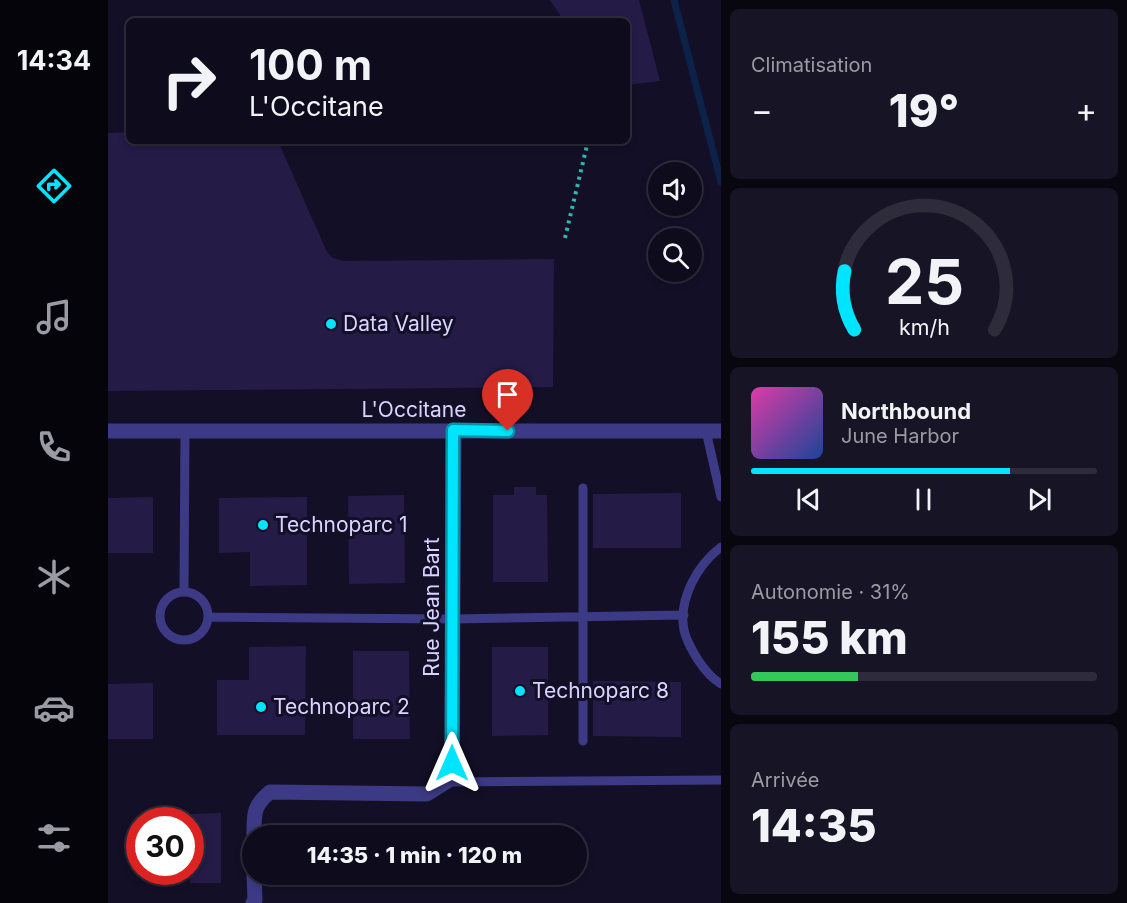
<!DOCTYPE html>
<html lang="fr">
<meta charset="utf-8">
<style>
body{margin:0;font-family:Inter,sans-serif;background:#171425;color:#f1f3f6;height:100vh;display:flex;flex-direction:column;font-size:22px;white-space:nowrap}
*{box-sizing:border-box;margin:0}
p{font-size:20px;color:#9b9ba3}
.icon{flex:none;width:33px;height:33px;fill:none;stroke:currentColor;stroke-width:2;stroke-linecap:round;stroke-linejoin:round}
.map{position:relative;flex:1;overflow:hidden}
.details{display:flex;flex-direction:column;gap:9px;padding:9px;background:#08060f;width:406px}
.details>*{flex:none}
.hud{position:absolute;left:18px;top:18px;width:504px;height:126px;border-radius:9px;box-shadow:0 3px 9px #0003,0 0 0 2px #2e2b3b;background:#0e0b1c;color:#f1f3f6;overflow:hidden}
.tools{position:absolute;left:540px;top:162px;display:grid;gap:12px}
.tools a{display:grid;place-items:center;width:54px;height:54px;border-radius:50%;background:#0e0b1c;box-shadow:0 3px 9px #0003,0 0 0 2px #2e2b3b;font-size:30px}
.speed{position:absolute;left:18px;top:807px;display:flex;gap:12px;font-size:30px;font-weight:700;text-align:center}
.speed>*{display:grid;place-content:center;width:78px;height:78px;border-radius:50%;background:#0e0b1c;box-shadow:0 3px 9px #0003,0 0 0 2px #2e2b3b;line-height:1}
.speed .limit{border:9px solid #d22;background:#fff;color:#111}
.pin{position:absolute;display:grid;place-items:center;width:51px;height:51px;color:#fff;margin:-62px -26px;border-radius:50% 50% 50% 0;rotate:-45deg;box-shadow:0 0 6px #0007}
.pin .icon{rotate:45deg}
.me{position:absolute;width:66px;margin:-33px;rotate:0deg;stroke-linejoin:round;filter:drop-shadow(0 0 4px #0008)}
.turn{display:flex;align-items:center;gap:21px;height:126px;padding:0 24px;font-size:27px}
.turn .icon{width:78px;height:78px;stroke-width:2.5}
.turn b{display:block;font-size:42px;line-height:51px}
.big{font-size:45px;font-weight:800;line-height:1.1}
.details .card{flex:1;display:flex;flex-direction:column;justify-content:center;gap:9px;min-width:0;padding:0 21px;border-radius:9px;background:#171425}
.details .dial{align-items:center;gap:0}
.dial svg{height:156px;overflow:visible;fill:none;stroke:#2e2b3b;stroke-width:7;stroke-linecap:round;text-anchor:middle}
.dial text{fill:#f1f3f6;stroke:none}
.song{display:flex;align-items:center;gap:18px}
.cover{width:72px;height:72px;border-radius:9px;background:linear-gradient(135deg,hsl(320 70% 55%),hsl(220 70% 35%))}
.played{height:6px;border-radius:3px;background:linear-gradient(90deg,#00e5ff 75%,#2e2b3b 75%)}
.keys{display:flex;justify-content:space-around;direction:ltr}
.heat{display:flex;justify-content:space-between;align-items:center;font-size:33px;direction:ltr}
.charge{height:9px;border-radius:4px;background:linear-gradient(90deg,#34c759 31%,#2e2b3b 0)}
.trip{position:absolute;left:134px;top:825px;width:345px;height:60px;border-radius:30px;background:#0e0b1c;box-shadow:0 3px 9px #0003,0 0 0 2px #2e2b3b;font-weight:800;line-height:60px;text-align:center}
main{display:flex;flex:1;min-height:0}
.dock{display:flex;flex-direction:column;width:108px;justify-content:space-around;align-items:center;background:#06040b;color:#9b9ba3}
.dock .icon{width:42px;height:42px}
.dock .current{color:#00e5ff}
.dock b{font-size:27px;color:#f1f3f6}
.map>svg:first-child{display:block}
.lines{fill:none;stroke-linecap:round;stroke-linejoin:round}
.stream{stroke:#0c2248;stroke-width:7}
.building{fill:#241b47}
.path{stroke:#2fb8b0;stroke-width:4;stroke-dasharray:3 4.5;stroke-linecap:butt}
.service{stroke:#3d3a85;stroke-width:9}
.minor{stroke:#3d3a85;stroke-width:15}
.tertiary{stroke:#3d3a85;stroke-width:15}
.route-casing{stroke:#0095a6;stroke-width:15}
.route{stroke:#00e5ff;stroke-width:10}
.poi-dot{fill:#00e5ff;stroke:#130f26;stroke-width:2}
.labels{text-anchor:middle;stroke-width:6;stroke-linejoin:round;paint-order:stroke}
.poi-label{font-size:21px;fill:#d9d4ff;stroke:#130f26;text-anchor:start}
.street-label{font-size:21px;fill:#d9d4ff;stroke:#130f26}
</style>
<main>
<nav class="dock">
<b>14:34</b>
<svg class="icon current" aria-label="directions" viewBox="0 0 24 24"><path d="M12 3l9 9-9 9-9-9zM9 14v-3h6M13 9l2 2-2 2"/></svg>
<svg class="icon" aria-label="music" viewBox="0 0 24 24"><path d="M9 18V5l10-2v13"/><circle cx="6" cy="18" r="3"/><circle cx="16" cy="16" r="3"/></svg>
<svg class="icon" aria-label="phone" viewBox="0 0 24 24"><path d="M5 4h4l2 5-3 2q2 4 5 5l2-3 5 2v4C11 20 4 13 5 4z"/></svg>
<svg class="icon" aria-label="climate" viewBox="0 0 24 24"><path d="M12 3v18M4 7l16 10M4 17L20 7"/></svg>
<svg class="icon" aria-label="car" viewBox="0 0 24 24"><path d="M5 17H2v-5l4-1 3-4h7l3 4 3 1v5h-3M9 17h6M6 11h13"/><circle cx="7" cy="17" r="2"/><circle cx="17" cy="17" r="2"/></svg>
<svg class="icon" aria-label="filters" viewBox="0 0 24 24"><path d="M4 7h16M4 17h16"/><circle cx="9" cy="7" r="2"/><circle cx="15" cy="17" r="2"/></svg>
</nav>
<div class="map">
<svg width="613" height="903" viewBox="0 0 613 903">
<rect width="100%" height="100%" fill="#130f26"/>
<g class="lines">
<!-- stream -->
<path class="stream" d="M566 0 613 182"/>
</g>
<!-- building -->
<path class="building" d="M442 0H531L552 81 519 85V21H456Z
M21 132V141H170L219 252 225 258 236 261 446 259 445 387 0 391V133Z
M406 487H428V495H439L440 582H385V495H406Z
M573 493V548H485V494Z
M296 495 297 583 241 584 240 496Z
M45 497V553H0V498Z
M199 497V585L142 586V552L111 553V498Z
M198 646 197 735H109V680H141V647Z
M384 647H440V735L384 736Z
M245 651H301L302 739H245Z
M485 681 573 682V737L485 736Z
M45 683V739H0V684Z
M113 813V883H82V814Z"/>
<g class="lines">
<!-- path -->
<path class="path" d="M457 238 480 141"/>
<!-- service -->
<path class="service" d="M598 431 613 497
M475 488V741
M613 547C589 565 570 600 576 630 578 640 585 652 590 660 596 669 603 678 613 684
M76 592 77 431
M52 616a24 24 0 1 1 48 0a24 24 0 1 1-48 0Z
M100 617 345 619 576 615
M338 782 613 780"/>
<!-- minor -->
<path class="minor" d="M146 836C146 814 145 806 162 792L319 794 338 782 344 763 346 430
M145 903 147 900 146 874"/>
<!-- tertiary -->
<path class="tertiary" d="M0 431H613"/>
</g>
<g class="lines">
<!-- route casing -->
<g class="route-casing">
<path id="route" d="M344 763 345 430 400 431"/>
</g>
<!-- route -->
<use href="#route" class="route"/>
</g>
<!-- markers -->
<g class="poi-dot">
<circle cx="223" cy="324" r="6"/>
<circle cx="155" cy="525" r="6"/>
<circle cx="412" cy="691" r="6"/>
<circle cx="153" cy="707" r="6"/>
</g>
<g class="labels">
<!-- poi labels -->
<g class="poi-label">
<text x="235" y="331">Data Valley</text>
<text x="167" y="532">Technoparc 1</text>
<text x="424" y="698">Technoparc 8</text>
<text x="165" y="714">Technoparc 2</text>
</g>
<!-- street labels -->
<g class="street-label">
<text x="306" y="417">L'Occitane</text>
<text transform="translate(324 607) rotate(-90)" y="7">Rue Jean Bart</text>
</g>
</g>
</svg>
<div class="tools">
<a><svg class="icon" aria-label="sound" viewBox="0 0 24 24"><path d="M4 9h4l5-4v14l-5-4H4zM17 9q2 3 0 6"/></svg></a>
<a><svg class="icon" aria-label="search" viewBox="0 0 24 24"><circle cx="10" cy="10" r="6"/><path d="M15 15l6 6"/></svg></a>
</div>
<div class="speed"><div class="limit">30</div></div>
<div class="pin" style="left:400px;top:431px;background:#d93025"><svg class="icon" aria-label="arrive" viewBox="0 0 24 24"><path d="M6 21V4h12l-3 4 3 4H6"/></svg></div>
<svg class="me" style="left:344px;top:763px" viewBox="-20 -20 40 40"><path d="M0-17L14 15 0 8-14 15z" fill="#00e5ff" stroke="#fff" stroke-width="4"/></svg>
<div class="trip">14:35 · 1 min · 120 m</div>
<div class="hud">
<div class="turn"><svg class="icon" aria-label="right" viewBox="0 0 24 24"><path d="M7 20v-9h11M14 6l5 5-5 5"/></svg><div><b>100 m</b>L'Occitane</div></div>
</div>
</div>
<section class="details">
<div class="card"><p>Climatisation</p>
<div class="heat"><a>−</a><b class="big">19°</b><a>+</a></div>
</div>
<div class="card dial"><svg viewBox="0 0 100 80">
<path d="M14 69A42 42 0 1 1 86 69"/>
<path d="M14 69A42 42 0 0 1 9 39" stroke="#00e5ff"/>
<text x="50" y="56" font-size="32" font-weight="700">25</text>
<text x="50" y="72" font-size="11">km/h</text>
</svg></div>
<div class="card">
<div class="song"><i class="cover"></i><div><b>Northbound</b><p>June Harbor</p></div></div>
<div class="played"></div>
<div class="keys"><svg class="icon" aria-label="previous" viewBox="0 0 24 24"><path d="M18 5L8 12l10 7zM5 5v14"/></svg><svg class="icon" aria-label="pause" viewBox="0 0 24 24"><path d="M8 5v14M16 5v14"/></svg><svg class="icon" aria-label="next" viewBox="0 0 24 24"><path d="M6 5l10 7-10 7zM19 5v14"/></svg></div>
</div>
<div class="card"><p>Autonomie · 31%</p><b class="big">155 km</b><div class="charge"></div></div>
<div class="card"><p>Arrivée</p><b class="big">14:35</b></div>
</section>
</main>
